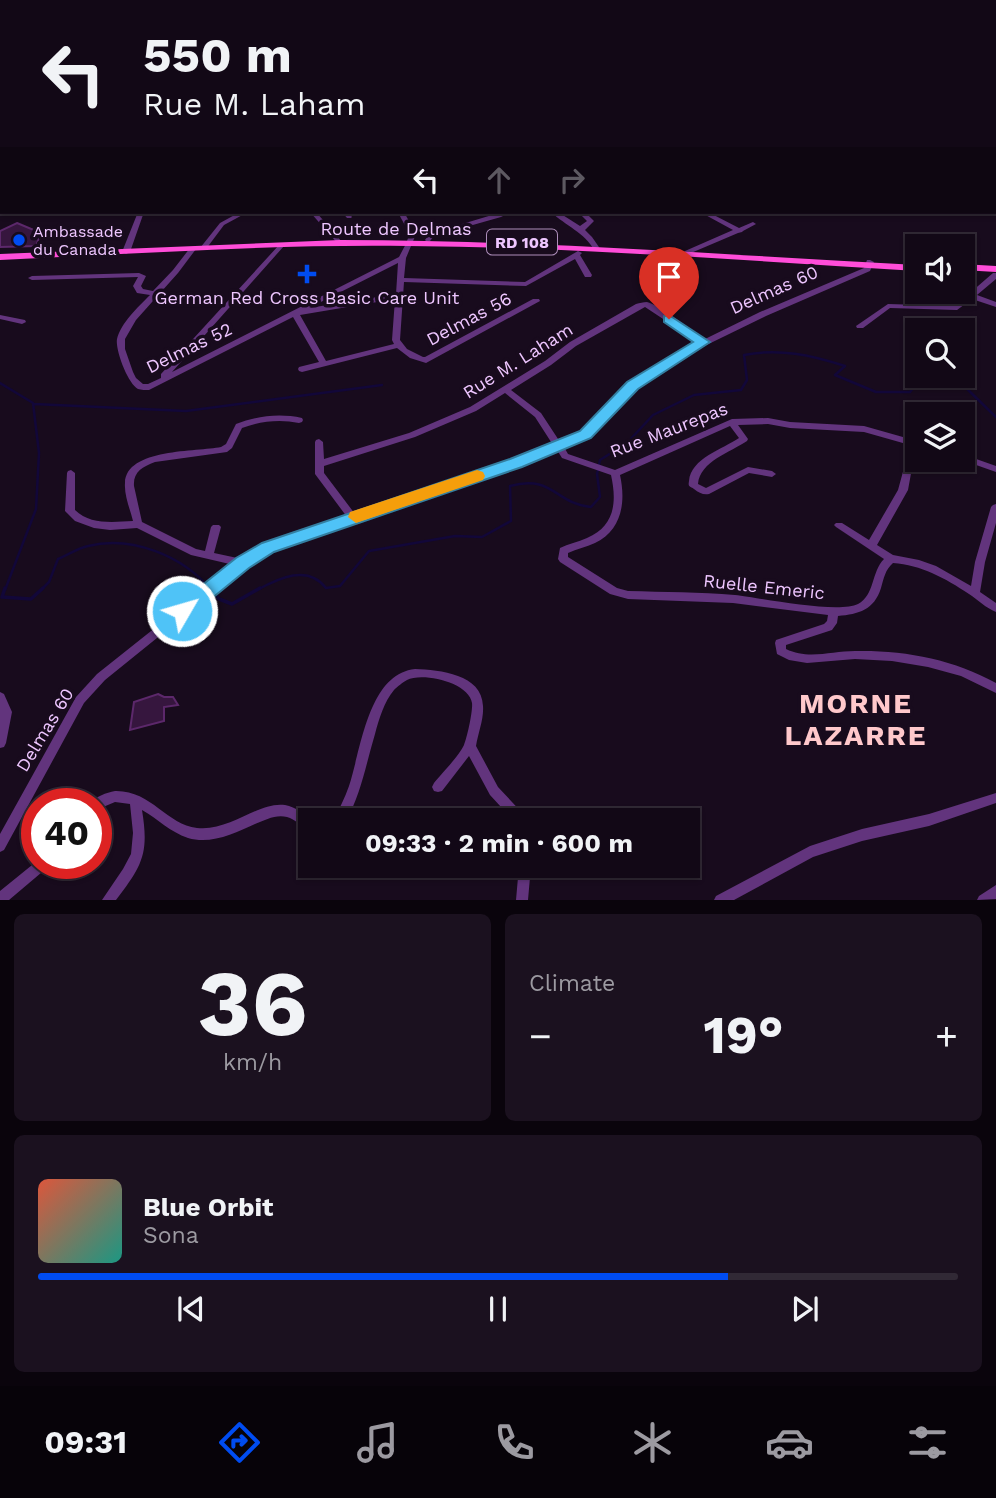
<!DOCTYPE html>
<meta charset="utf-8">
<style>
body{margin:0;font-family:"Work Sans",sans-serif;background:#1b111f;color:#f1f3f6;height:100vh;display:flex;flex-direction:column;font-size:26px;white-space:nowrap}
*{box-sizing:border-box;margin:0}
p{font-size:23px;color:#9c9aa1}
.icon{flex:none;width:38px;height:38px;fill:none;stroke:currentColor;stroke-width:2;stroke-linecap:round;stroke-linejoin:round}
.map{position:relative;height:900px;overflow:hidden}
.sheet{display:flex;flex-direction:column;gap:14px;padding:14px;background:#0a040c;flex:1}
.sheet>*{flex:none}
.banner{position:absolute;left:0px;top:0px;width:998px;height:214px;box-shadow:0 2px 5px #0004,0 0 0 2px #312935;background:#120816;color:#f1f3f6;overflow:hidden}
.buttons{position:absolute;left:905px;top:234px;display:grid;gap:14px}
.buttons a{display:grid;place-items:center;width:70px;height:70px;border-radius:0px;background:#120816;box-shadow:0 2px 5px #0004,0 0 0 2px #312935;font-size:35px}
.speed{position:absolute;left:21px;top:788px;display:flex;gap:14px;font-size:35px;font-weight:700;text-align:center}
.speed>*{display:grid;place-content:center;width:91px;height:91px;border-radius:50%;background:#120816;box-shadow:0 2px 5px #0004,0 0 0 2px #312935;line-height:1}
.speed .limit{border:10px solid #d22;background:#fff;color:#111}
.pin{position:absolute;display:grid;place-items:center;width:60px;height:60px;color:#fff;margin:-72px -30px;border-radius:50% 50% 50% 0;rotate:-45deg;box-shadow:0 0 7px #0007}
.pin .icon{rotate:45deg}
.me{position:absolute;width:77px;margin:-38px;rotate:52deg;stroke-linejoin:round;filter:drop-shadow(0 0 5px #0008)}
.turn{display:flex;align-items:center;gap:24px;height:147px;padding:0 28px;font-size:32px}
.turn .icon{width:91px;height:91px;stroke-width:2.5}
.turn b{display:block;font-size:49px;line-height:60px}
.lanes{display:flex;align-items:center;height:66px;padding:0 28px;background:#0003;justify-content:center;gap:35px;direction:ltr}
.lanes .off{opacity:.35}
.big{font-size:52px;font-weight:700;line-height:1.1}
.sheet .widget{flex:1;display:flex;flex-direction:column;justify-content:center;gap:10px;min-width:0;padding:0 24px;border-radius:10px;background:#1b111f}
.sheet .dial{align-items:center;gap:0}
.dial b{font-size:91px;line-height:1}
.song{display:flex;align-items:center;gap:21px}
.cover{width:84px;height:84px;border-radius:10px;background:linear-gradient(135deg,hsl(10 70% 55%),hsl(170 70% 35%))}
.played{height:7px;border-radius:4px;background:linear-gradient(90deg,#004cf1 75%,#312935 75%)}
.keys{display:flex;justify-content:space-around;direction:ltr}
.heat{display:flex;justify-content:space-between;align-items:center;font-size:38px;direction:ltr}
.sheet .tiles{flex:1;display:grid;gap:14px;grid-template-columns:1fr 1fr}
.widget:last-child{grid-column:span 2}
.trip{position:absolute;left:298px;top:808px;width:402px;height:70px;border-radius:0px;background:#120816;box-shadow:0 2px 5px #0004,0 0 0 2px #312935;font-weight:700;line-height:70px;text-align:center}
.menu{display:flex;height:112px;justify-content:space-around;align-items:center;background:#070309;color:#9c9aa1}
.menu .icon{width:49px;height:49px}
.menu .selected{color:#004cf1}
.menu b{font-size:32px;color:#f1f3f6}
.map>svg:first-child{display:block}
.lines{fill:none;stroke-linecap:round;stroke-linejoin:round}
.stream-far2{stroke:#120739;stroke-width:2}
.stream-far1{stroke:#120739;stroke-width:2.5}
.stream{stroke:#120739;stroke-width:3.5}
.building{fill:#36163e;stroke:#5c286b;stroke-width:2}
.minor{fill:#62347d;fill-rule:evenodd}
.major{fill:#ff4dd9;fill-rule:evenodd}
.route{fill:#4fc3f7;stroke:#337fa1;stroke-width:2}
.slow{fill:#f59e0b}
.poi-dot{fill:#004cf1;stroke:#180b1d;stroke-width:2.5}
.labels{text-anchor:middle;stroke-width:7;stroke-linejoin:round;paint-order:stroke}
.far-poi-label{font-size:16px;fill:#eec6ff;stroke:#180b1d;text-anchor:start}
.shield{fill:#180b1d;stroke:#ae8ebb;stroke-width:2}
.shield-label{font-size:16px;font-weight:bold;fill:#eec6ff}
.street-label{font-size:18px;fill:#eec6ff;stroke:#180b1d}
.poi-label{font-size:18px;fill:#eec6ff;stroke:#180b1d}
.near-district-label{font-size:28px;font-weight:bold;letter-spacing:2px;fill:#ffc8cb;stroke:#180b1d}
</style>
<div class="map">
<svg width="996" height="900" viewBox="0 0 996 900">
<rect width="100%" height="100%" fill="#180b1d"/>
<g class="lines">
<!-- stream-far2 -->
<path class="stream-far2" d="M74 0 76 2
M79 0 81 2
M322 0H332"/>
<!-- stream-far1 -->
<path class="stream-far1" d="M930 376 962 384 996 417
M0 383 33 403 39 453 36 509 5 590
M34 404 186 411 382 385
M41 590 49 582 58 559C68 555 78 548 88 546 132 535 183 556 211 590
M257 590C279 578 308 564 326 588L340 586 369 551 455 536 482 537 511 521 510 486C553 474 555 504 591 507L600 497 597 474 600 460 627 443 653 415 694 395 741 390 747 380 744 355C779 348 811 355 845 366L835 375 876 392H910L922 376"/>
<!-- stream -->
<path class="stream" d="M5 588 2 597 31 599 43 588
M210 588 219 599 232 604 260 588"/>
</g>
<!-- building -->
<path class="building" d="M17 223 41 233 36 246 0 247V231Z
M158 694 164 697H173L178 705 164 707V721L130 730 134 702Z"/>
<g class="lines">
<!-- minor -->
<path class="minor" d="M43 0H47L48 2H43Z
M154 0H160L158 2H152Z
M177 0H182L183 2H178Z
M273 0H280L284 2H276Z
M416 0H423L427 2H419Z
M503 0H509L511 2H505Z
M581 0H612L604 2H569Z
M633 0H638L640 2H634Z
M698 0H704L706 2H700Z
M776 0H784L788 2H779Z
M955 0H963L967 2H958Z
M0 20H2V24H0Z
M0 35H2V39H0Z
M0 52H2V56H0Z
M2 79V83L0 84V80Z
M2 98V102L0 103V99Z
M0 116H2V120H0Z
M0 151 2 152V157L0 156Z
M138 212H144L130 252 126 254 122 252Z
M240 212H248L224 225 206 249H202L200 248 220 223Z
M310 212H316L342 242V244H338Z
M342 212H348L352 217 351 218H347Z
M398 212H404L416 234 406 258 404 278 525 282 578 251 582 253 580 255 592 275 591 277H585L575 259 526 286 404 282 400 340 407 349 423 357H425L533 299H539L540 301 426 363 410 358 397 348 302 372 299 371 298 369 299 367 319 362 293 317 149 390C146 390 141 390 138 389 128 384 115 350 117 339 121 323 138 307 150 295L137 293 133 286 138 277 32 280 28 278 32 276 139 273 146 276 141 286 143 289 153 291 173 270 190 248H194L196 249 178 273 136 320 125 339V349L133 372 136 378 143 384H148L161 378V374L279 245 281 244 284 246 172 372 399 257C413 231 410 237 398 212ZM398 263 396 294 309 308ZM395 299 392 340 394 344 326 361 300 315Z
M502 212H511L501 217 434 236 430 241H426L425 240 429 234Z
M551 212H558L580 226 587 221 578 212H585L594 221 585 230 592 237 601 250 599 251H595C584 232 566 226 551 212Z
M700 212H708L739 228 753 222 756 224 743 231 742 232 738 233 691 253 689 256H685V251L733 230Z
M867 260H870L874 262 870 271 766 316 684 356 627 395 592 434 564 447 568 454 615 470 732 419 768 418 790 422 864 426 917 441V447L864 432 790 428 768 424 738 425 748 439 747 441C731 452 700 461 698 484L706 488 748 467 772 471 776 474 772 477 749 473 709 494C703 495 699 493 694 489 689 486 688 487 689 481 691 458 723 449 739 438L730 426 620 475C626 502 622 530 595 543 586 547 577 549 568 553V557L617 588 628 591C664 592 700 592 735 595 761 598 838 614 858 604 875 595 871 572 884 559L836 527 834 525 836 523H842L869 540 898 490 904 468 908 465 911 466 912 468 908 490 877 545 893 555 919 560 936 566 971 586 975 562 991 507 993 505 996 504V523L985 562 980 592 996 603V612C986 608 978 600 969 594 945 578 921 565 893 563 885 570 884 578 881 588 874 610 859 614 838 616L837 623 832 630 786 645V649C808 660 832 651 855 651 904 650 953 659 996 683V693L961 676 928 667 892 661 855 659 807 663 789 660 777 654 775 643 776 640 824 624 827 621 828 615 733 603 628 599 610 594 560 562 558 559 560 548C568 544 578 542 587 538 615 526 617 502 611 475L562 458 557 450 519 465 303 539 271 551 246 566 105 680 84 703 4 850 0 852V834L76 697 97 674 234 565 191 555 137 528 110 530 94 528 75 521 65 511 67 473 68 471 71 470 75 473V510C90 525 113 522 133 521 130 509 124 495 125 483 126 448 197 452 221 447L226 444 236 424C257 416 279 413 302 418L303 420 302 422 299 423C280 419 261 421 242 428L232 448 227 452 155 462C142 467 133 472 134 486L142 522 196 549 205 551 211 527 213 525H219L221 527 214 553 242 559 265 545 347 517 315 474V442L316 440 319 439 323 442 324 459 409 433 470 407 545 361 570 342 636 304C640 303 643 302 647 302 658 304 694 332 705 339L760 312 864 268ZM645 307 698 342 678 352 621 391 586 430 560 442 541 413 511 390 551 365 576 346ZM505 393 535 417 553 445 513 461 355 514 324 473V466L415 437 476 411Z
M993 273H996V279L977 295 996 302V307L972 299 957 310 890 308 863 328H857L856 326 888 304 955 306Z
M0 315 25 320 26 322 22 324 0 319Z
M962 454 996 466V472L962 460Z
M415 669C440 670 482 674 483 706 484 719 478 733 476 746L498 787 526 817 528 821H514L490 795 469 756 442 791 438 792 434 791 432 787 434 783C442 773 459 756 464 745 467 738 473 711 472 703 469 682 422 672 407 680 403 682 397 687 394 690 384 702 379 719 375 734 366 764 361 794 346 821H333C339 809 345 798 349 786 361 750 368 674 415 669Z
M0 692 4 694 12 712 6 743 4 747 0 748Z
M115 791C151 790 167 825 197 828 229 832 259 801 285 805 296 807 305 815 314 821H310V831C302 827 295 819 287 817 276 814 265 820 255 824 235 833 211 845 188 838 170 832 158 819 142 810 149 853 143 865 116 900H102L123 869 131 854 133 833 130 804 115 802 96 810V803H91C96 796 106 793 115 791Z
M996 793V803L929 826 862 841 813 857 734 900H714L716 896 810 846 862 829 929 814Z
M37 861V863H50L48 867 9 900H0V891Z
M519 866H531L528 900H516Z
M996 885V899L977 900 979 896Z"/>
<!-- major -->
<path class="major" d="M340 240C533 240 725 255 917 265V271C748 261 578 247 408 246 273 244 135 254 0 260V254Z
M962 264 996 266V272L962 270Z"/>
</g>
<!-- route -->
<path class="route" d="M669 315 710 342 638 389 591 438 522 467 274 552 249 568 189 617 182 619 176 617 173 611 176 606 236 558 262 543 510 459 580 431 627 382 693 342 664 322V316Z"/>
<!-- slow -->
<path class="slow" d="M477 470 483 472 485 476 483 480 356 523 348 517 350 512Z"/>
<!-- markers -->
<g class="poi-dot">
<circle cx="19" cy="240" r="7"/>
<path d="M303.5 263.5h7v7h7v7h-7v7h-7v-7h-7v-7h7z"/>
</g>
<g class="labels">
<!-- far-poi labels -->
<g class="far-poi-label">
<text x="33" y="237">Ambassade<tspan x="33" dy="18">du Canada</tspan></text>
</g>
<!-- shield labels -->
<rect class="shield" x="487" y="229.5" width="70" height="25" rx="5"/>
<g class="shield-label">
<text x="522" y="248">RD 108</text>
</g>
<!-- street labels -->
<g class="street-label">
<text x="396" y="235">Route de Delmas</text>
<text transform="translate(774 290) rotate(-24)" y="6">Delmas 60</text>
<text transform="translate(469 319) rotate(-28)" y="6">Delmas 56</text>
<text transform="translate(189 348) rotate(-26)" y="6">Delmas 52</text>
<text transform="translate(518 361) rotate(-32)" y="6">Rue M. Laham</text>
<text transform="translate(669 430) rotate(-21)" y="6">Rue Maurepas</text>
<text transform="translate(764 587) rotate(6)" y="6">Ruelle Emeric</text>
<text transform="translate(45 730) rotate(-59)" y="6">Delmas 60</text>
</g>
<!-- poi labels -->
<g class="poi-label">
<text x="307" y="304">German Red Cross Basic Care Unit</text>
</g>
<!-- near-district labels -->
<g class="near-district-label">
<text x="856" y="713">MORNE<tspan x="856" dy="32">LAZARRE</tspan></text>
</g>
</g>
</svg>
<div class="buttons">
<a><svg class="icon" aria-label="sound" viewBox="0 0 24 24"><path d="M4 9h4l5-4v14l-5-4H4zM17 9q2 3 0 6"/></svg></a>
<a><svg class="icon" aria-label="search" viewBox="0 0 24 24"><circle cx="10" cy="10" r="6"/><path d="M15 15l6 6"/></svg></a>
<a><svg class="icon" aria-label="layers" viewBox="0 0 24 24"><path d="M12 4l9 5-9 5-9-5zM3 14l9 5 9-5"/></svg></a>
</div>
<div class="speed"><div class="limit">40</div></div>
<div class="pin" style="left:669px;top:319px;background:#d93025"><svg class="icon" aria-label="arrive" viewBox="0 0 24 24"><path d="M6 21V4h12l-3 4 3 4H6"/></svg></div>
<svg class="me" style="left:182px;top:611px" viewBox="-20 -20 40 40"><circle r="17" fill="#4fc3f7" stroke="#fff" stroke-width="3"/><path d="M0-11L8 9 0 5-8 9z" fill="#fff"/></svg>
<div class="trip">09:33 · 2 min · 600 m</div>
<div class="banner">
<div class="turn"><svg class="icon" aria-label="left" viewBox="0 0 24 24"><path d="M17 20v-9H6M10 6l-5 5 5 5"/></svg><div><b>550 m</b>Rue M. Laham</div></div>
<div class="lanes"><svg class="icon" aria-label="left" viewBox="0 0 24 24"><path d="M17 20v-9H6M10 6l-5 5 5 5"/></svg><svg class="icon off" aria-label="ahead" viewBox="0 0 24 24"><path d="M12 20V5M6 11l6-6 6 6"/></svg><svg class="icon off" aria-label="right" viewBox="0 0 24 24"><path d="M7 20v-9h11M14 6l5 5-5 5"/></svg></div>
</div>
</div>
<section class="sheet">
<div class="tiles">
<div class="widget dial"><b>36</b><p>km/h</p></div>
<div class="widget"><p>Climate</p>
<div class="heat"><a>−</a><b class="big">19°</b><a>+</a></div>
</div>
<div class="widget">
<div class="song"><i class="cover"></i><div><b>Blue Orbit</b><p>Sona</p></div></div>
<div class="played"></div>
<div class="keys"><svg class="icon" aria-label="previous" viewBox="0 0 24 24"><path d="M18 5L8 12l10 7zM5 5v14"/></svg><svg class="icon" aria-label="pause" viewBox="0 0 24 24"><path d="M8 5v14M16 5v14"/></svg><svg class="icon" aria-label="next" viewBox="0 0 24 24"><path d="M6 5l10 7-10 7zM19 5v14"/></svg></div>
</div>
</div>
</section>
<nav class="menu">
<b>09:31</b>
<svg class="icon selected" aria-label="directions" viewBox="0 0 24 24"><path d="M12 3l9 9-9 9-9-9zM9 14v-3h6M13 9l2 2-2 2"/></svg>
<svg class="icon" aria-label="music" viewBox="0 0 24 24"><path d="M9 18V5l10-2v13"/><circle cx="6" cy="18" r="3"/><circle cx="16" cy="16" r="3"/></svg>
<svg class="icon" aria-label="phone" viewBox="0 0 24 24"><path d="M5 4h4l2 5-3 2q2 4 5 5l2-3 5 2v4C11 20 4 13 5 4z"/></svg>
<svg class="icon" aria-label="climate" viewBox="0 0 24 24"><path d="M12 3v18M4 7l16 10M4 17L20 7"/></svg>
<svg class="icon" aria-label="car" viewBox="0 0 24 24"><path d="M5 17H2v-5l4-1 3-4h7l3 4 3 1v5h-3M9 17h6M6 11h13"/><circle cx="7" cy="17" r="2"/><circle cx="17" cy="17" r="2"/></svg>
<svg class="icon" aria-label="filters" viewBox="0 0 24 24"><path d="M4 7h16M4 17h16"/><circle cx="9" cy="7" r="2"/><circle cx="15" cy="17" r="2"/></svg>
</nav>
